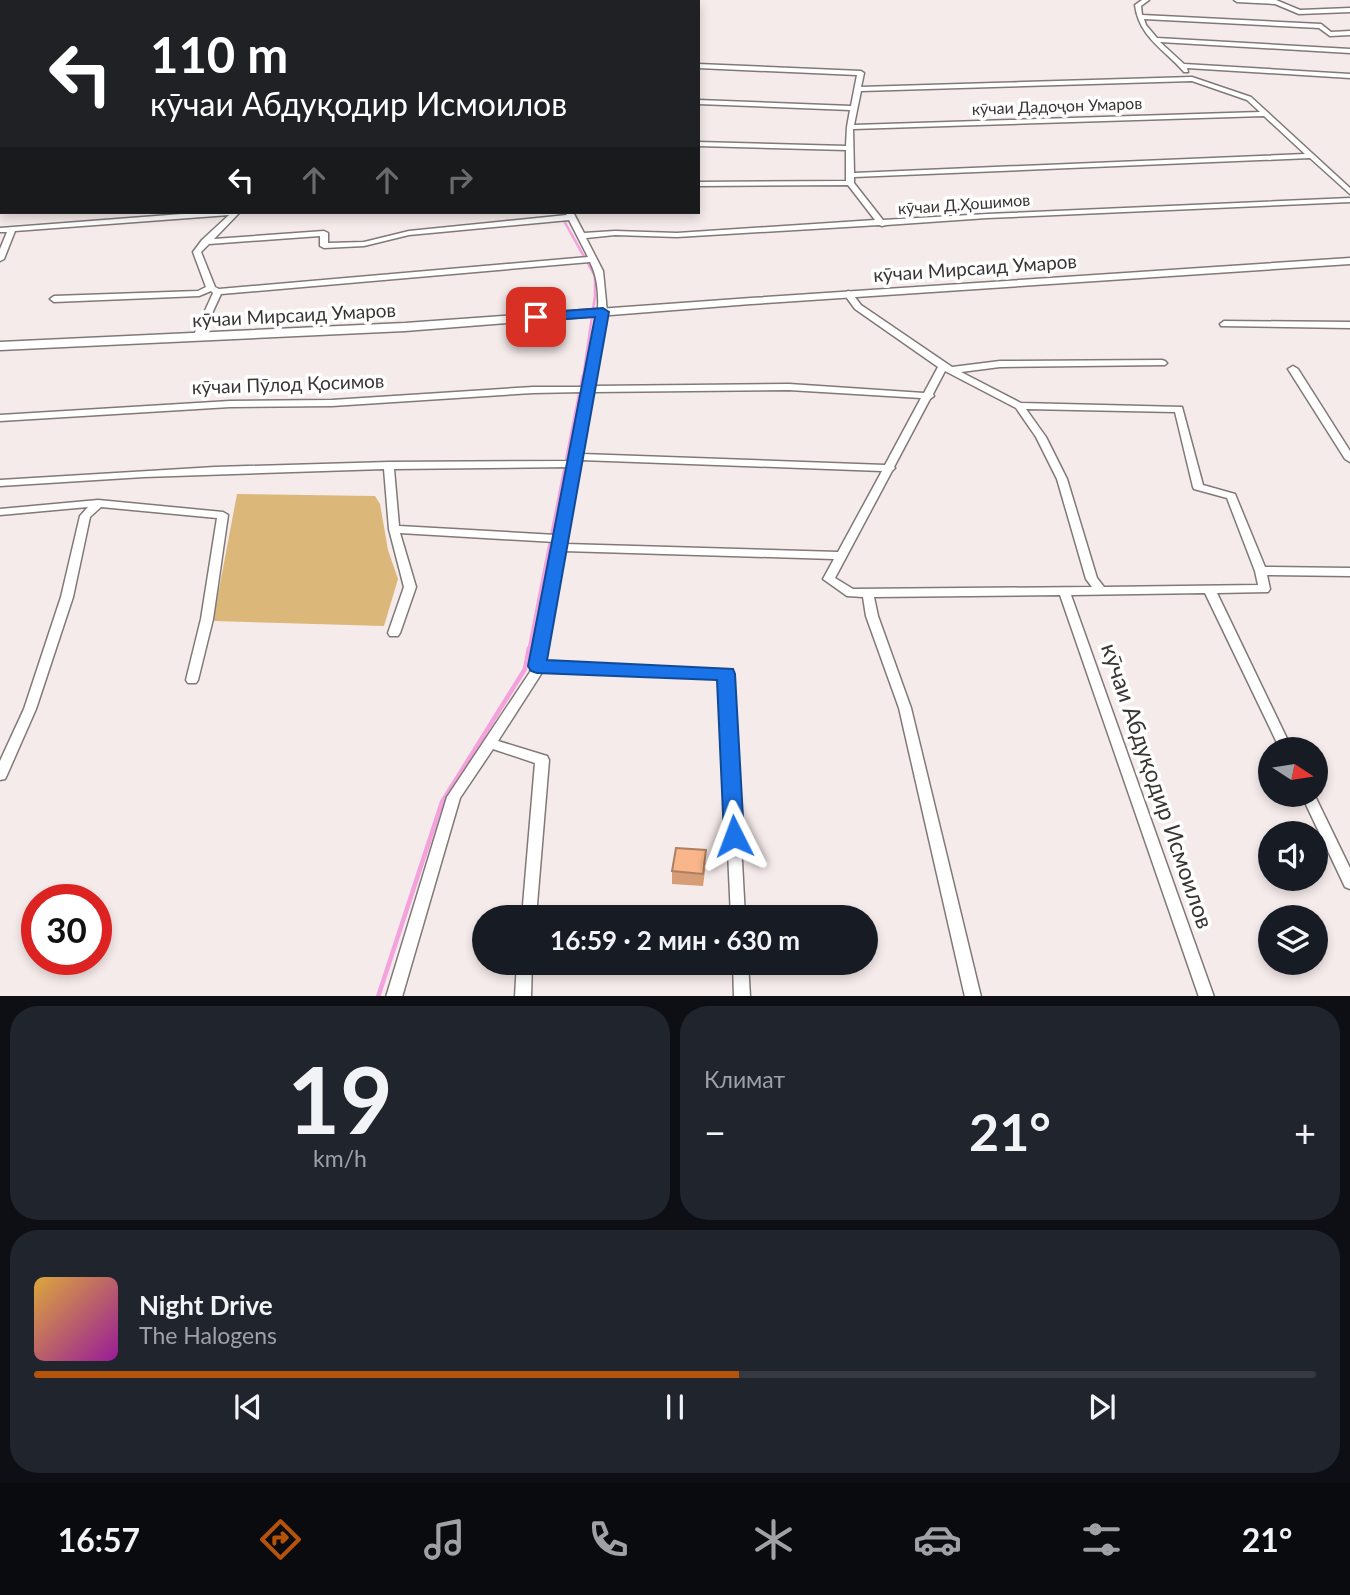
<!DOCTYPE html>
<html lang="ru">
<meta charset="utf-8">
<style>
body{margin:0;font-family:Lato,sans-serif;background:#20242c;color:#f1f3f6;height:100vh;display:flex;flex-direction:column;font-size:26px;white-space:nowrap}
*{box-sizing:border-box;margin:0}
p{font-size:23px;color:#9ea1a6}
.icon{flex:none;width:38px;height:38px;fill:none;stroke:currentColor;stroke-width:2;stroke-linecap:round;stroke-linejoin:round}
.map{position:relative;height:996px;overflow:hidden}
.panel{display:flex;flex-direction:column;gap:10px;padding:10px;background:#0d0f14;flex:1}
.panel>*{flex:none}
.banner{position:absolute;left:0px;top:0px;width:700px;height:214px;box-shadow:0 4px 10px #0003;background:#202124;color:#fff;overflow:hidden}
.needle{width:46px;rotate:102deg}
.tools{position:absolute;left:1258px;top:737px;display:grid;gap:14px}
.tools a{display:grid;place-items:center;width:70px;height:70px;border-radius:50%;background:#171b24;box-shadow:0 4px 10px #0003;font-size:35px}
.speed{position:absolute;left:21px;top:884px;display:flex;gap:14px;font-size:35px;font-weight:700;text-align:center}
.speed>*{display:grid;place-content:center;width:91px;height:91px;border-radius:50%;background:#171b24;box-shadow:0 4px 10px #0003;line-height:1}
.speed .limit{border:10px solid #d22;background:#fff;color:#111}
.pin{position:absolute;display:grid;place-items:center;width:60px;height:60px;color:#fff;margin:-30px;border-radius:14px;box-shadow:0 4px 10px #0006}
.me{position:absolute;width:77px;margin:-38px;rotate:357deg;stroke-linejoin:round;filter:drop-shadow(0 0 5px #0008)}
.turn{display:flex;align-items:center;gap:24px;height:147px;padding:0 35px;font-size:32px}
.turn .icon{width:91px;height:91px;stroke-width:2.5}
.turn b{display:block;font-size:49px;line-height:60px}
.lanes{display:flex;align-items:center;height:66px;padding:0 35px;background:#0003;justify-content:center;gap:35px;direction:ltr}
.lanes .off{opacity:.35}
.big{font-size:52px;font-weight:700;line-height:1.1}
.panel .widget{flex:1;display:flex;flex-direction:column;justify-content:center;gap:10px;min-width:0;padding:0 24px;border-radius:28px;background:#20242c}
.panel .dial{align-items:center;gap:0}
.dial b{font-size:91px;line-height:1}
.song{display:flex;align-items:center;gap:21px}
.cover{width:84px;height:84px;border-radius:10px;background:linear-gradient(135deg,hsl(40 70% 55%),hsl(300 70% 35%))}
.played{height:7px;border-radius:4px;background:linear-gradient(90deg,#b45309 55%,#363941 55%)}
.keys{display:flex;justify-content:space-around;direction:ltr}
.heat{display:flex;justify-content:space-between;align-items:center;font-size:38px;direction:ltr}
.panel .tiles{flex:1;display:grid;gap:10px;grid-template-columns:1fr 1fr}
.widget:last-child{grid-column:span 2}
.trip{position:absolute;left:472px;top:905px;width:406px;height:70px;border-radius:35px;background:#171b24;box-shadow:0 4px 10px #0003;font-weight:700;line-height:70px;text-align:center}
.menu{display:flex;height:112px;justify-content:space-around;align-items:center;background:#090b0e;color:#9ea1a6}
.menu .icon{width:49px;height:49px}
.menu .on{color:#b45309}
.menu b{font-size:32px;color:#f1f3f6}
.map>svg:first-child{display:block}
.green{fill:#dcb77a}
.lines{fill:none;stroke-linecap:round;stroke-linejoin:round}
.stream-far2{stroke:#f4a2dd;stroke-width:2.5}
.stream-far1{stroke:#f4a2dd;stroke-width:3.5}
.stream{stroke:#f4a2dd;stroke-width:4.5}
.minor-casing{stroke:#817977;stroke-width:3}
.tertiary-casing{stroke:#817977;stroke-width:3}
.minor{fill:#fff;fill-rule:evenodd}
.tertiary{fill:#fff;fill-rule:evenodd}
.wall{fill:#d69d77}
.building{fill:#f9b68a;stroke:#ae7f61;stroke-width:2}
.route{fill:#1a73e8;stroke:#114b97;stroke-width:2}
.labels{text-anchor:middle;stroke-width:7;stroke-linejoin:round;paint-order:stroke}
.far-street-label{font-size:16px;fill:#393534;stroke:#fff}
.street-label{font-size:19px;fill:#393534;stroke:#fff}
.near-street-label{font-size:23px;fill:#393534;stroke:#fff}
</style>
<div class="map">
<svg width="1350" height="997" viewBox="0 0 1350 997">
<rect width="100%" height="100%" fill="#f5ebea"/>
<!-- green -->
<path class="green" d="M237 494 375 496 380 504 388 550 398 579 384 626 213 621Z"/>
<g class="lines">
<!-- stream-far2 -->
<path class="stream-far2" d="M559 212 595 276V296L583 378"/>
<!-- stream-far1 -->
<path class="stream-far1" d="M529 650 583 376"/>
<!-- stream -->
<path class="stream" d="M378 997 442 802 525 669 529 648"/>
<!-- minor casing -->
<g class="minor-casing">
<path id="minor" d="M65 0H112L115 2H62Z
M159 0H165L163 2H157Z
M262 0H285L281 2H256Z
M357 0H363L364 2H358Z
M641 0H647L646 2H640Z
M1142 0H1149L1141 6 1142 15 1321 24 1331 32 1350 31V35L1330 36 1319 28 1144 19 1146 25 1157 38 1350 49V53L1160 42 1184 64 1350 74V78L1187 68 1188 72H1184C1164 49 1139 37 1135 5Z
M1234 0H1276L1300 10 1350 8V12L1299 14 1275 4 1237 2Z
M698 64 861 71 864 73 861 87 1192 77 1251 97 1350 188V194L1310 158 854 177V183L883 220 987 214 1350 198V202L987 218 886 225 882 226 879 225 677 237 615 235 586 238 603 271 607 312 594 386 789 384 924 393 938 367 855 309 844 294 848 291 851 292 861 305 952 367 1000 361 1162 360 1165 361 1167 363 1165 365 1000 367 961 372 1021 403 1182 407 1203 485 1235 494 1265 567 1350 568V576L1267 575 1270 589 1268 592 1217 593 1292 749H1280L1205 593 1071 595 1214 997H1199L1060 595 874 597 878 616 911 708 981 997H965L899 708 866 616 863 597 847 596 823 579 834 559 564 551 544 662 726 670 730 671 732 674 745 917H731L720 678 543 671 498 741 547 756 549 760 536 917H522L535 763 493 749 460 798 402 997H386L447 797 530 672 555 542 400 533 416 587 400 633 398 636H390L388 633 404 587 389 529 384 469 144 477 0 486V480L215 467 389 462 570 461 583 392 533 393 332 406 230 407 0 421V415L230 401 332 400 533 387H584C592 349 608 297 590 262L221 294 201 337 197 340 193 337 213 293 211 291 199 296 54 302 50 299 54 296 198 291 206 287 193 252 202 240 229 215 15 231 4 259 0 261V249L7 232H0V228L208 212H240L214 239 324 231 328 233V243L364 242 409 231 567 215 565 212H573L584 233 615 231 677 233 875 220 848 185 698 186V182L846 181V150L698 146V142L846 146 847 127 850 110 698 104V100L851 106 857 75 698 68ZM1192 81 1247 100 1260 112 854 125 861 91ZM1264 116 1305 154 854 173 853 129ZM569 220 588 257 219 289 215 287 201 252 209 244 320 236V246L324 248 364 246 409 235ZM945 371 1016 408 1036 437 1057 479 1086 579 1092 587 853 589 835 578 892 471 895 468 894 467 930 399 934 396 933 394ZM789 390 921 398 885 465 582 454 593 392ZM1026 409 1175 412 1193 487 1194 489 1227 498 1255 571 1258 585 1104 587 1097 578 1067 479 1046 437ZM581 460 882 471 838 552 565 544ZM569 467 556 535 399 526 394 469Z
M0 65H2V69H0Z
M0 103H2V107H0Z
M0 125H2V129H0Z
M1224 321 1350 322V328L1221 326 1220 324Z
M1293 366 1298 369 1350 451V462L1345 459 1288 369Z
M98 500 223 512 228 515 213 619 198 680 196 683H188L186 680 201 619 217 518 101 507 90 517 73 597 36 709 7 775 5 779 0 780V761L24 709 61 597 80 516 88 507 0 515V509Z
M1301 794H1314L1350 868V889L1345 887Z
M517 962H532L531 997H515Z
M733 962H748L750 997H734Z"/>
</g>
<!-- tertiary casing -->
<g class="tertiary-casing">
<path id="tertiary" d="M57 0H66L65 2Z
M0 60H2L0 67Z
M1350 258V264L751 304 405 331 0 350V342L405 323 751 298Z"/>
</g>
<!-- minor -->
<use href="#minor" class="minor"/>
<!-- tertiary -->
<use href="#tertiary" class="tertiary"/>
</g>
<!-- wall -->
<path class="wall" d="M706 863 703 886 672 884V871Z"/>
<!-- building -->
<path class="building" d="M676 848 706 850 703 874 672 871Z"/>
<!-- route -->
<path class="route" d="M603 308 609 312 547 660 733 669 735 674 744 836 741 842 734 844 727 842 724 836 717 680 537 673 531 671 528 666 595 317 536 321 530 317 536 313Z"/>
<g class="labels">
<!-- far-street labels -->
<g class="far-street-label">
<text transform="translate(1057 106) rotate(-2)" y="6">кӯчаи Дадоҷон Умаров</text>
<text transform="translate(964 204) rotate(-4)" y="6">кӯчаи Д.Ҳошимов</text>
</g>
<!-- street labels -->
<g class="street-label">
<text transform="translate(975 268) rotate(-4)" y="7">кӯчаи Мирсаид Умаров</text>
<text transform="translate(294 315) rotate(-3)" y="7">кӯчаи Мирсаид Умаров</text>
<text transform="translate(288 384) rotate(-2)" y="7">кӯчаи Пӯлод Қосимов</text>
</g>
<!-- near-street labels -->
<g class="near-street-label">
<text transform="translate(1157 786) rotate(71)" y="8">кӯчаи Абдуқодир Исмоилов</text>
</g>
</g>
</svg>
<div class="tools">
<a><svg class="needle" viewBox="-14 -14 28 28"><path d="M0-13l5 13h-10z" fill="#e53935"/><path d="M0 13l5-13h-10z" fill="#9ea1a6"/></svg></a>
<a><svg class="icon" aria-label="sound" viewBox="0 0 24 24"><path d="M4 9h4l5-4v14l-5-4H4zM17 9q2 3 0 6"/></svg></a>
<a><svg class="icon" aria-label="layers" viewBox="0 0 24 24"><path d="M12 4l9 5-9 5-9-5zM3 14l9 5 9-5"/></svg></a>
</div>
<div class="speed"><div class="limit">30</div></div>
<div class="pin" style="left:536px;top:317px;background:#d93025"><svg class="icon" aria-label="arrive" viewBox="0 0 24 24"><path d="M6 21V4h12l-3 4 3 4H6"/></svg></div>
<svg class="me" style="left:734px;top:836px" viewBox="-20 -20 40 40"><path d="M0-17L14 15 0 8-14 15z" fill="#1a73e8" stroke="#fff" stroke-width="4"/></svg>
<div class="trip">16:59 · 2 мин · 630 m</div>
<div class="banner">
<div class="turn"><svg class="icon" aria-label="left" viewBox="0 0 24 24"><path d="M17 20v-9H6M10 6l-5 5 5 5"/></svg><div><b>110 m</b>кӯчаи Абдуқодир Исмоилов</div></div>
<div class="lanes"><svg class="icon" aria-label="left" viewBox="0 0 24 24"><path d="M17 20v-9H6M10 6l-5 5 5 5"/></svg><svg class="icon off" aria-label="ahead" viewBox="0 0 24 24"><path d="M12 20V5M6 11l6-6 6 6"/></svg><svg class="icon off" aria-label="ahead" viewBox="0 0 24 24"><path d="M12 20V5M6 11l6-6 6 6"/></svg><svg class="icon off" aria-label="right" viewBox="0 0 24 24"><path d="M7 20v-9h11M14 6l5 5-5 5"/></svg></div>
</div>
</div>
<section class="panel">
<div class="tiles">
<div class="widget dial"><b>19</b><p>km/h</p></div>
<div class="widget"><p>Климат</p>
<div class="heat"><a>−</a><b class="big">21°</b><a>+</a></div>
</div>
<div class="widget">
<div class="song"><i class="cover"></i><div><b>Night Drive</b><p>The Halogens</p></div></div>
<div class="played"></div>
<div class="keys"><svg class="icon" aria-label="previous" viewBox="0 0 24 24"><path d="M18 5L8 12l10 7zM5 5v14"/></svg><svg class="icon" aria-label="pause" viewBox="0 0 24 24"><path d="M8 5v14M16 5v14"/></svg><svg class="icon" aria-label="next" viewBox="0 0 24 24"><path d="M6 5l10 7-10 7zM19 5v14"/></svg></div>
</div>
</div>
</section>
<nav class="menu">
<b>16:57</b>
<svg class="icon on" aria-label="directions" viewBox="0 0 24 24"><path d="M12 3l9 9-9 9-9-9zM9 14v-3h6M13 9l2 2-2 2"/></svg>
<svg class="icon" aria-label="music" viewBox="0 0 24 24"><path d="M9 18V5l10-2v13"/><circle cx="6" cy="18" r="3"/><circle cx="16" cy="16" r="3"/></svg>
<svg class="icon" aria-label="phone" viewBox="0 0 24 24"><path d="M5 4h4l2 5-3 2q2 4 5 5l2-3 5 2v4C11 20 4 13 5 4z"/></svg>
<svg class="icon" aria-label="climate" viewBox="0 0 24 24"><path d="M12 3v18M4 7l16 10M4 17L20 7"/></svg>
<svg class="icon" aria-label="car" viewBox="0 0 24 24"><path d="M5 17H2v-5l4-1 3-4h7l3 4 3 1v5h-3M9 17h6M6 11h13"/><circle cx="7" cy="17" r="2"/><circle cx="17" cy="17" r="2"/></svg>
<svg class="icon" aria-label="filters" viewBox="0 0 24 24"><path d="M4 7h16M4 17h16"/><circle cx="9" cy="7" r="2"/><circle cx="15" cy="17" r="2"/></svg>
<b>21°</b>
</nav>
